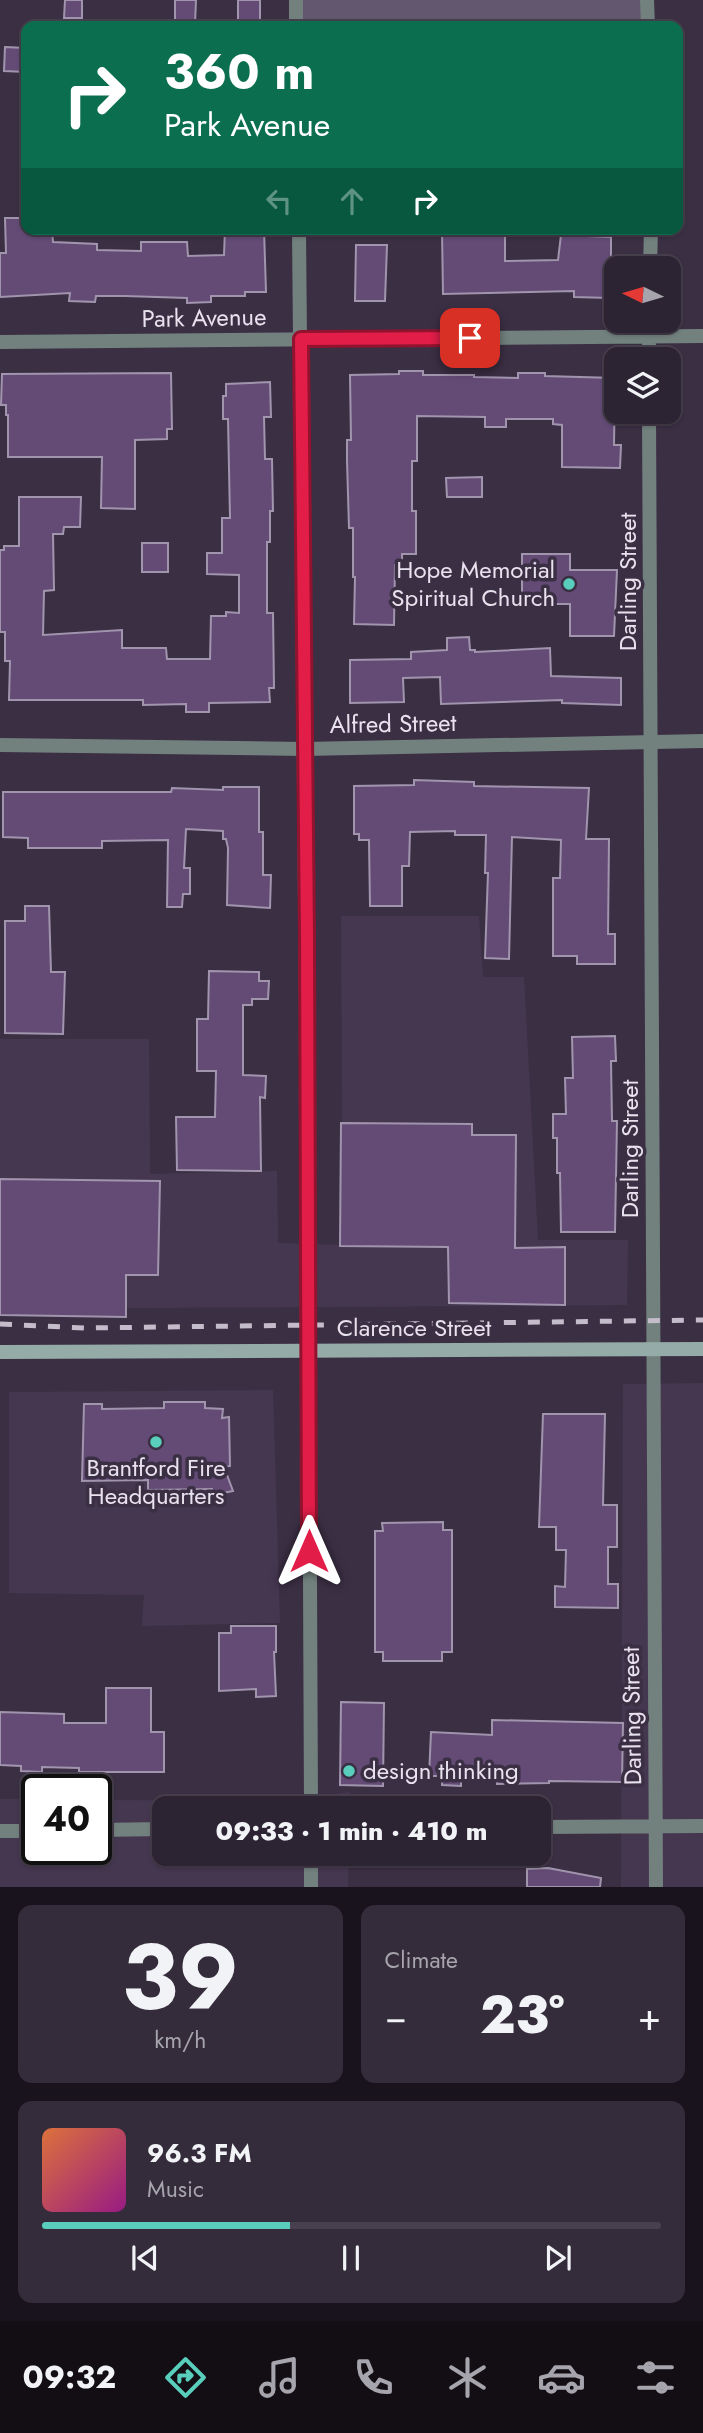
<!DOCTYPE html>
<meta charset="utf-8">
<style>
body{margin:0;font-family:Jost,sans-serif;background:#342b3b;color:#f1f3f6;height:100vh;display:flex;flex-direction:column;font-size:26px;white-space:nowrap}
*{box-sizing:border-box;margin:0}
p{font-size:23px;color:#a6a4ac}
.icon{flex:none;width:38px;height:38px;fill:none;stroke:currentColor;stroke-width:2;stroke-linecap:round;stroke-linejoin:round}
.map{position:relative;height:1887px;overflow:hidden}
.side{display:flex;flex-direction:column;gap:18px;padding:18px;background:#18131c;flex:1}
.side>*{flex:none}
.banner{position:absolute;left:21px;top:21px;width:662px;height:214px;border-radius:14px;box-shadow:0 2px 5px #0004,0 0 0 2px #48404e;background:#0b6e4f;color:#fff;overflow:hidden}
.needle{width:46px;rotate:275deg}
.controls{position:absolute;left:604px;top:256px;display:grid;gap:14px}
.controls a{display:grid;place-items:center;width:77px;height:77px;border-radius:14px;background:#2c2333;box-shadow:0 2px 5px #0004,0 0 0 2px #48404e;font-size:35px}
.speed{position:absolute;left:21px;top:1774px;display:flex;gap:14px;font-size:35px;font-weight:700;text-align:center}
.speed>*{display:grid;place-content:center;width:91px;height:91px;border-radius:50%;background:#2c2333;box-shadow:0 2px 5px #0004,0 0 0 2px #48404e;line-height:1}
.speed .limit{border:4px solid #111;border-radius:10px;background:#fff;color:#111}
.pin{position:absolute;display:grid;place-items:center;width:60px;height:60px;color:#fff;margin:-30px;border-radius:14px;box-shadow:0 4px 10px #0006}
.me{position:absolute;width:77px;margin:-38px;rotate:0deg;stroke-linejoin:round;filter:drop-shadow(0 0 5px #0008)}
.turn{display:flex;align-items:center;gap:24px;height:147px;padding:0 28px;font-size:32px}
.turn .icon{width:91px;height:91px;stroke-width:2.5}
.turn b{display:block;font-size:49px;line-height:60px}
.lanes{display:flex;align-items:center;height:66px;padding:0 28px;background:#0003;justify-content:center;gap:35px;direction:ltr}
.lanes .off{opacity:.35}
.big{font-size:52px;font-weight:800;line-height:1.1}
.side .widget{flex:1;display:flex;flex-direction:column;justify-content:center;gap:10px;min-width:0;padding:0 24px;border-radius:14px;background:#342b3b}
.side .dial{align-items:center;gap:0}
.dial b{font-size:91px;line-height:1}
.song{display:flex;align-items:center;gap:21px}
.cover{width:84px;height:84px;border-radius:10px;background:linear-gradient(135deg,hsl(20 70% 55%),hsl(310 70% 35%))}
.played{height:7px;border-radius:4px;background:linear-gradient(90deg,#5acebc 40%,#48404e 40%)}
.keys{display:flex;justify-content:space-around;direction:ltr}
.heat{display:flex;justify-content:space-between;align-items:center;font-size:38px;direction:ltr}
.side .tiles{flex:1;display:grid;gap:18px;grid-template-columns:1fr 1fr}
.widget:last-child{grid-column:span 2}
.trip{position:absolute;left:152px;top:1796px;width:399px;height:70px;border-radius:14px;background:#2c2333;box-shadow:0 2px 5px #0004,0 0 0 2px #48404e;font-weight:800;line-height:70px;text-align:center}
.dock{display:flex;height:112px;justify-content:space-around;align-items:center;background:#120e14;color:#a6a4ac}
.dock .icon{width:49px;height:49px}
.dock .active{color:#5acebc}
.dock b{font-size:32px;color:#f1f3f6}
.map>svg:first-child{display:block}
.built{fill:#463751}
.green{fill:#63566f}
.building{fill:#634b76;stroke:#a194ad;stroke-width:2}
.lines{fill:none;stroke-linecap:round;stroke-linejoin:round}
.minor{stroke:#72817e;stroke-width:14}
.tertiary{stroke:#72817e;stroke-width:14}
.secondary{stroke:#95aba7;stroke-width:14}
.rail{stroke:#c4bcca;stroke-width:5;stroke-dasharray:12 12;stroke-linecap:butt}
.route-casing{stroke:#92132f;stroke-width:18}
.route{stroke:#e11d48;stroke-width:12}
.poi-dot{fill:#5acebc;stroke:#3b2f44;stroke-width:2.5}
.labels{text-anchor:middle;stroke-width:7;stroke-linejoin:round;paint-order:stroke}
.street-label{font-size:24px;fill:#e8e1ee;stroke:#3b2f44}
.poi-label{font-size:24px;fill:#e8e1ee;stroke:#3b2f44;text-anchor:end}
</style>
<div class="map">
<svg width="703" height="1887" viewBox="0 0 703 1887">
<rect width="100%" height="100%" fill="#3b2f44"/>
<!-- built -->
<path class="built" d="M341 916H479L483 977H524L538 1240H628L627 1305 0 1309V1039H149L150 1174 277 1171 278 1243 343 1245Z
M703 1383V1887H621L623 1384Z
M273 1390 280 1623 142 1626 144 1595 9 1593V1392Z
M350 1792 349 1808H164V1853H349L348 1887H0V1799H37V1850H96V1800L279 1801Z"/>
<!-- green -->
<path class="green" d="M296 0H647L648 26H296Z"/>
<!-- building -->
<path class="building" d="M65 0H82V18H64Z
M175 0H196L195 24 175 23Z
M238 0H260V26H238Z
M5 47 26 48V72L4 71Z
M5 218H26V229H52L53 242 97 244V250L141 251V242H187L188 256 224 255 225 229H264L266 292H245V296H211V302L187 303V298L125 296H96L95 302 69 301 70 293 0 297V253H6Z
M463 229 505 231V261L558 260 561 235 611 237V298L574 297V291L443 294 442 231Z
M356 245H387L385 301H355Z
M399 371H423V375H474V377L518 378V373H545V376L615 378 614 445H621L620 468 562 467V425L553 424V419H506V427H485V417L417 416V461H412V511H416V554H402V565H395L394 625 354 624 355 577H353V528H349L347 461V440H351L350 375 399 374Z
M171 373 172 429H167V439L135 440V509L101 508 102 457H8V415H6V405H1L2 374Z
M270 382 271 417H264L265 459H272L273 511H270V542H267V613H273L274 688H269L270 702 209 703V712H186V704L143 705V700H9L10 661H5V632H0V550H4V546H19V497H81L80 527H64L63 534H53L54 590 44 591 43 635 122 630V648H166L167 659H210L211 616H226V612L239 613V575L207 574V553H222V518H230L228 419H223V396H226V384Z
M482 477V497H447L446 478Z
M142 543H168V572H142Z
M522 554H570V570H617L614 636H570V604H522Z
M469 637 470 650H475V652L550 648 551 676 621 678V705L562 703V700L441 704 440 677 403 678 404 702 350 703V660L411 659V652L447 650V638Z
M414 780 474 782V786L589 788 586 839H609L608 934H615V964H577V956H553V878H560L561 840 512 837 509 959 485 958 488 873H485L486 835H455V831L410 832 409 866H402V906H370L369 840H359V834H354V786L414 785Z
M223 787H259V832H263V875H271L270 908 227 905 228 848 226 839H223V831L186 829 184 868H190V894H183L182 907H167L168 840 102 841V848H28V838L3 837V792H171L172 788 223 790Z
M25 906H49L51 972H65L63 1034 5 1033V921H25Z
M209 971 259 972V981H269L268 999H252V1005H243V1075L266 1076 265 1098 260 1097 261 1171 177 1170 176 1117H215L216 1071H197V1019H208Z
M615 1036 616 1061H611L612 1121H617L615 1232H561L560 1173H557V1138H553V1114H566L565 1078H573L572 1037Z
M341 1123 472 1124V1135H516L515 1248 565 1247V1305L449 1303 448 1247 340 1246Z
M0 1179 160 1181 158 1275H126V1317L0 1315Z
M164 1402H205V1408L223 1409 222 1418 229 1417 230 1466 224 1467 233 1491 213 1495 212 1489 148 1490V1480L82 1481 84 1404H102V1409L164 1408Z
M543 1414H605L603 1505H617V1547H608V1584H618V1608L555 1607V1586L565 1587 566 1550H556V1527H539Z
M443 1522V1530H452V1652H442V1661H383V1652H375V1531H383L382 1523Z
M231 1626H276V1652H274L276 1696 256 1697V1689L219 1691V1633H231Z
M106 1688H151V1732H164V1772H79V1768L42 1767V1772L21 1771V1766L0 1765V1712L64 1714V1723H106Z
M341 1702 384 1703 383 1786 340 1785Z
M492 1720 623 1723 622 1782 549 1781V1783L497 1784V1777L461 1776V1786L442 1785V1776H429L431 1732 492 1735Z
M548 1868 601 1878 600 1887H527V1869Z"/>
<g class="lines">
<!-- minor -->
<path class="minor" d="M296 0V26
M647 0 648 26
M299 229 309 1351
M650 268 651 229
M0 342 703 336
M649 359V320
M649 411 656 1887
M0 745 304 749 703 741
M539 1827 703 1826
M96 1830 164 1829
M0 1831H37"/>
<!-- tertiary -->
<path class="tertiary" d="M309 1351 311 1808
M311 1853V1887"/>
<!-- secondary -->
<path class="secondary" d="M0 1352 703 1349"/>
<!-- rail -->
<path class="rail" d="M0 1324 84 1328 703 1320"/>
</g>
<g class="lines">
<!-- route casing -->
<g class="route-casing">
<path id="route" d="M309 1551 307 933 301 339 470 338"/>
</g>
<!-- route -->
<use href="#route" class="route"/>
</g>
<!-- markers -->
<g class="poi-dot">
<circle cx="569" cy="584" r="7"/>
<circle cx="156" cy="1442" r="7"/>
<circle cx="349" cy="1771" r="7"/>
</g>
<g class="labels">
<!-- street labels -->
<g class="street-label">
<text transform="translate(204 318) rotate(-1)" y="8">Park Avenue</text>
<text transform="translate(628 582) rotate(-90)" y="8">Darling Street</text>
<text transform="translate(393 724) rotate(-1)" y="8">Alfred Street</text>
<text transform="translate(630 1149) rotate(-90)" y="8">Darling Street</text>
<text x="414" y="1336">Clarence Street</text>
<text transform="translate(632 1716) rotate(-91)" y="8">Darling Street</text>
</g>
<!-- poi labels -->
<g class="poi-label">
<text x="555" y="578">Hope Memorial<tspan x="555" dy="28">Spiritual Church</tspan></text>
<text x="156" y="1476" text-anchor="middle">Brantford Fire<tspan x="156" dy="28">Headquarters</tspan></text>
<text x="363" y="1779" text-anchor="start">design thinking</text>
</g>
</g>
</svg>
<div class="controls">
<a><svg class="needle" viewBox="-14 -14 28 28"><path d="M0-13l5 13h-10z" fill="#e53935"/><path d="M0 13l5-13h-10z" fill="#a6a4ac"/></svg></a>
<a><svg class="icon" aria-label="layers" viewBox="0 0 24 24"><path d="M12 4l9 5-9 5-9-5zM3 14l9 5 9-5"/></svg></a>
</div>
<div class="speed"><div class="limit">40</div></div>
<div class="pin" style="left:470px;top:338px;background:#d93025"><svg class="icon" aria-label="arrive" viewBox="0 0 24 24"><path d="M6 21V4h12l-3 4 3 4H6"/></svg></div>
<svg class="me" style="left:309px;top:1551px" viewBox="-20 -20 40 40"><path d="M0-17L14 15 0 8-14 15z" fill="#e11d48" stroke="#fff" stroke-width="4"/></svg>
<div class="trip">09:33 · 1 min · 410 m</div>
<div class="banner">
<div class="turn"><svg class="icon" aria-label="right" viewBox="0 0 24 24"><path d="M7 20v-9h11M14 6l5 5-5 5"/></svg><div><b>360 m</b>Park Avenue</div></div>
<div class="lanes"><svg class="icon off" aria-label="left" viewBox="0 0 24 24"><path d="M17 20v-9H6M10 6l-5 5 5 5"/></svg><svg class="icon off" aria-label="ahead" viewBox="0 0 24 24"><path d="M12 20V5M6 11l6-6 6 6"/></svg><svg class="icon" aria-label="right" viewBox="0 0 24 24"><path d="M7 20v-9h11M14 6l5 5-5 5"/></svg></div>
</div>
</div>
<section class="side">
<div class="tiles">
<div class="widget dial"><b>39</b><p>km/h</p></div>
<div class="widget"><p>Climate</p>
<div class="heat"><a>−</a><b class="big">23°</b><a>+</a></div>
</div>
<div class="widget">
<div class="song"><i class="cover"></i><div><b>96.3 FM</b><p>Music</p></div></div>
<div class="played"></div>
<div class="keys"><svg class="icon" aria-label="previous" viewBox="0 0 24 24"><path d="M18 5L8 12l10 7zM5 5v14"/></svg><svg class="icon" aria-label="pause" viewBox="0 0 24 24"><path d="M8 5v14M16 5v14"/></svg><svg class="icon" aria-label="next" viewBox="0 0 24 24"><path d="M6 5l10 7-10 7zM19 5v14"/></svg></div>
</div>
</div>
</section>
<nav class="dock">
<b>09:32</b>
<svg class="icon active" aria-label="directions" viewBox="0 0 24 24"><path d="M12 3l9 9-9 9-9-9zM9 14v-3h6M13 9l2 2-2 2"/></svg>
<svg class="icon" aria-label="music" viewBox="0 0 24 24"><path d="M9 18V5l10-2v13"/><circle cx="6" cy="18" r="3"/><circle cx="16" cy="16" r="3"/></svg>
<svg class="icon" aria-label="phone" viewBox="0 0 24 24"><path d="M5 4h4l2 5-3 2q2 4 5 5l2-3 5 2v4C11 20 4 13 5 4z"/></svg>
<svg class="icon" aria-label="climate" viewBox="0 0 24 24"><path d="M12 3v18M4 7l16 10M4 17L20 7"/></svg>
<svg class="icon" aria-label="car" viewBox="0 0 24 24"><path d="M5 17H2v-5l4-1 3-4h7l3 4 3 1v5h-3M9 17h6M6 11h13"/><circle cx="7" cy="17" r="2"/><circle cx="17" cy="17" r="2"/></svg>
<svg class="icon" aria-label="filters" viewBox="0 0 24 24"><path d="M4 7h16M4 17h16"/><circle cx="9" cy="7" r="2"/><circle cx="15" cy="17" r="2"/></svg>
</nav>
